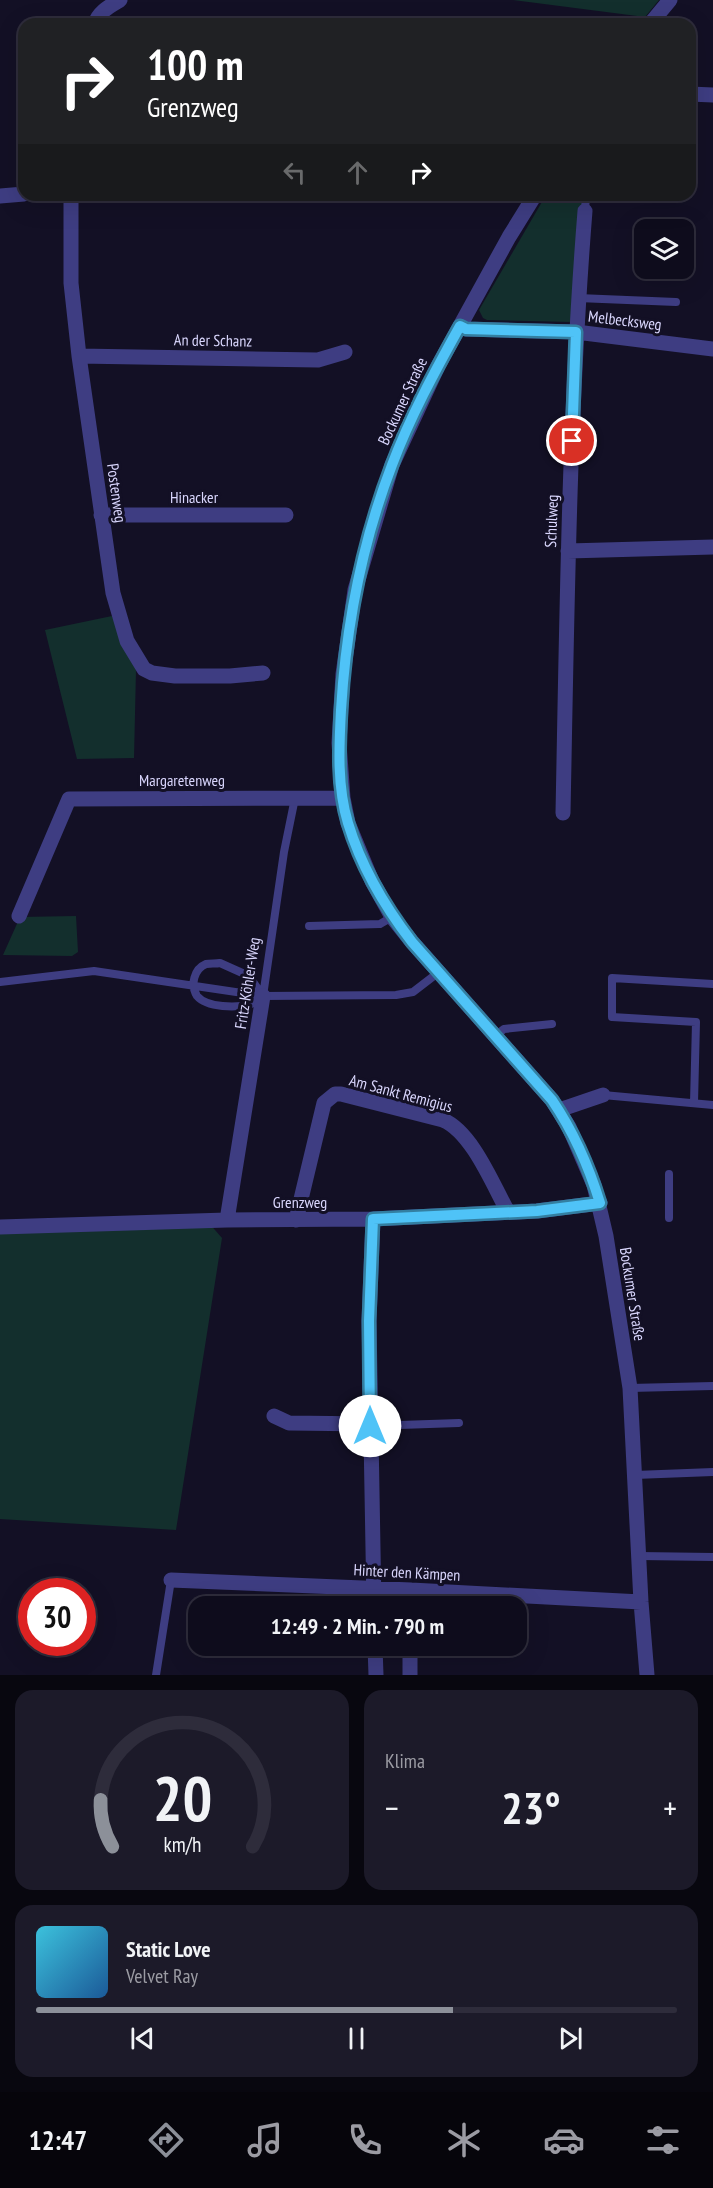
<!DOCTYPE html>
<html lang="de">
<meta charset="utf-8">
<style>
body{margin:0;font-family:"PT Sans Narrow",sans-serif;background:#1c1a29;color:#f1f3f6;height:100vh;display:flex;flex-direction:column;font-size:22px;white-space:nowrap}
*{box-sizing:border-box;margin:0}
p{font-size:20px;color:#9b9ba3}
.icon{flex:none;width:33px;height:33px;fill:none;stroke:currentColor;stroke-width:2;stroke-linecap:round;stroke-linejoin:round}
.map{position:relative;height:1675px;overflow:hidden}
.sheet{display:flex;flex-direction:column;gap:15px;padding:15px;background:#08070f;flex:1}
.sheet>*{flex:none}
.hud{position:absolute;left:18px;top:18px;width:678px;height:183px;border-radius:18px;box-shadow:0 6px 24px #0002,0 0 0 2px #2e2c3b;background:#202124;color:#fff;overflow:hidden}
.buttons{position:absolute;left:634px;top:219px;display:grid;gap:12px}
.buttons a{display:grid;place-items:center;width:60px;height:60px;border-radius:12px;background:#0e0c1c;box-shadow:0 6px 24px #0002,0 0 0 2px #2e2c3b;font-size:30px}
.speed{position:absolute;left:18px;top:1578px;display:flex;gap:12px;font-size:30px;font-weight:700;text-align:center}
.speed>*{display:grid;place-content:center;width:78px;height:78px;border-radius:50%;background:#0e0c1c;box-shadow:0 6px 24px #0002,0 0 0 2px #2e2c3b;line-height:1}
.speed .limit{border:9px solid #d22;background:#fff;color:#111}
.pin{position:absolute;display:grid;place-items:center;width:51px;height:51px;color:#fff;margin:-26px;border:3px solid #fff;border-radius:50%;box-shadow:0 2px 6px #0007}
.me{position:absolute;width:66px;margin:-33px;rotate:0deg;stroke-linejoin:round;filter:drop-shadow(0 0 4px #0008)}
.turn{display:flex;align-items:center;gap:21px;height:126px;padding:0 30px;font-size:27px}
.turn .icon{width:78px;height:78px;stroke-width:2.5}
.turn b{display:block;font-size:42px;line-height:51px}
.lanes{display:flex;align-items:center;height:57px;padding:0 30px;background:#0003;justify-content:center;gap:30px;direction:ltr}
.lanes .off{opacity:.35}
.big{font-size:45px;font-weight:800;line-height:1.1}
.sheet .tile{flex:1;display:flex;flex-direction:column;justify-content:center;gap:9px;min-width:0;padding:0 21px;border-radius:18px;background:#1c1a29}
.sheet .dial{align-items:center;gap:0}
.dial svg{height:156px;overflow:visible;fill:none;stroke:#2e2c3b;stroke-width:7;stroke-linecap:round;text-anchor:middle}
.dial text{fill:#f1f3f6;stroke:none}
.song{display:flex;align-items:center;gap:18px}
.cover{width:72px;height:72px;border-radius:9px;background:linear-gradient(135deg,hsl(190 70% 55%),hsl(210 70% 35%))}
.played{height:6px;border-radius:3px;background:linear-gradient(90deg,#8c9099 65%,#2e2c3b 65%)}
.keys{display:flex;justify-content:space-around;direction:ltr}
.heat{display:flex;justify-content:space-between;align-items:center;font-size:33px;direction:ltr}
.sheet .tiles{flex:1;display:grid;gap:15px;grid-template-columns:1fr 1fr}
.tile:last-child{grid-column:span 2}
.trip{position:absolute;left:188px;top:1596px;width:339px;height:60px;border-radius:18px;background:#0e0c1c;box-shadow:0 6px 24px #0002,0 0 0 2px #2e2c3b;font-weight:800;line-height:60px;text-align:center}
.tab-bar{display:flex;height:96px;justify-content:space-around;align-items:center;background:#06050b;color:#9b9ba3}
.tab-bar .icon{width:42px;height:42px}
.tab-bar .on{color:#8c9099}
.tab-bar b{font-size:27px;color:#f1f3f6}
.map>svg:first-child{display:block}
.green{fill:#132f2d}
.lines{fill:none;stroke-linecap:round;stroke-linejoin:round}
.service{stroke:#3e3d82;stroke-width:8}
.minor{stroke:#3e3d82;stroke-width:15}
.route-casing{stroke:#337fa1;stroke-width:15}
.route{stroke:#4fc3f7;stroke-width:10}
.labels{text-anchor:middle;stroke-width:6;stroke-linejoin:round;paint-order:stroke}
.street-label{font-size:16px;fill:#d9d6fd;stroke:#131025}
</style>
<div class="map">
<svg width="713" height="1675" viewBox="0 0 713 1675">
<rect width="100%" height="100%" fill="#131025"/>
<!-- green -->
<path class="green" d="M513 0H659L645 17Z
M546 195H587L571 322 487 320 483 318 479 310Z
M112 616 136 670 134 758 77 759 45 630Z
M76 916 78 952 72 956 3 955 20 917Z
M208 1222 222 1238 176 1530 0 1519V1229Z"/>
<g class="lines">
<!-- service -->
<path class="service" d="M585 211 586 195
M578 298 676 302
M309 926 380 924 392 917
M220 963 249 976 263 996C259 999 256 1002 251 1004 237 1008 207 1008 197 996 190 985 194 969 206 964 210 963 216 964 220 963Z
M0 982 94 971 263 996 396 995 413 992 439 972
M263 996 284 852 295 798
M495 1036 504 1029 552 1024
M603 1095 713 1105
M694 1103 696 1022 612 1017V978L713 984
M669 1174V1218
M630 1388 713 1386
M370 1426 459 1423
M635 1475 713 1472
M639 1556 713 1557
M156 1675 171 1580"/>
<!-- minor -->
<path class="minor" d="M95 24C98 12 110 6 120 0
M650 24 670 0
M690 94 713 95
M71 195V283L79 356 113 593 127 641 144 669 152 673 175 676H230L263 673
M535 195 509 237 438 366 392 465 355 590 343 674 339 743 343 798 348 823 372 881 392 917 412 942 552 1100 569 1127 594 1185 606 1236 630 1388 641 1602 647 1675
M0 196 24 194
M460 326 466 329 576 332 713 349
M79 356 318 360 345 352
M101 515H286
M568 551 713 547
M563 813C567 612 569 411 585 211
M19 916 69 799 343 798
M559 1110 603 1095
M373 1219 369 1321 374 1606
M227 1220 263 996
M296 1220 324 1103 335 1094H341L443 1120C472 1132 493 1185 508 1212
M0 1227 227 1220 373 1219 537 1211 600 1203
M274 1416 289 1423 371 1424
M171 1580 411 1590 641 1602
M410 1606 411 1590
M375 1646 376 1675
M410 1675V1646"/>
</g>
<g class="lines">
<!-- route casing -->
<g class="route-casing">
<path id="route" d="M370 1426 369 1321 373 1219 537 1211 600 1203C589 1167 573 1131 552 1100L412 942C385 907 361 866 348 823 337 787 339 747 341 710 346 626 362 543 392 465 410 417 435 371 460 326L466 329 576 332 572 441"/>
</g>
<!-- route -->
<use href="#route" class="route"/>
</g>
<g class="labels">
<!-- street labels -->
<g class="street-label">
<text transform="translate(625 320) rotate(7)" y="6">Melbecksweg</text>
<text transform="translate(213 340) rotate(1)" y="6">An der Schanz</text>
<text transform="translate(402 401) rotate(-65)" y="6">Bockumer Straße</text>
<text transform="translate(117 493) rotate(82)" y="6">Postenweg</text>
<text x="194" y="503">Hinacker</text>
<text transform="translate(551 521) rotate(-88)" y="6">Schulweg</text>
<text x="182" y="786">Margaretenweg</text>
<text transform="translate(247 983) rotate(-81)" y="6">Fritz-Köhler-Weg</text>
<text transform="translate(401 1093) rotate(15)" y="6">Am Sankt Remigius</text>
<text x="300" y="1208">Grenzweg</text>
<text transform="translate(633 1294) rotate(81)" y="6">Bockumer Straße</text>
<text transform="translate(407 1572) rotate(3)" y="6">Hinter den Kämpen</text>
</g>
</g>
</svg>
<div class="buttons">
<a><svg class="icon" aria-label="layers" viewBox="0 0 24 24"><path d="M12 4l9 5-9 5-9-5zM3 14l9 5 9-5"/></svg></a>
</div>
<div class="speed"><div class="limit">30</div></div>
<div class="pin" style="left:572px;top:441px;background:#d93025"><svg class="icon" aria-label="arrive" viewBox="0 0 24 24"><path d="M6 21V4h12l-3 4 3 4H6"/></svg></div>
<svg class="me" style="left:370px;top:1426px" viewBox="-20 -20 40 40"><circle r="19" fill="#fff"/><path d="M0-13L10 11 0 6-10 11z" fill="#4fc3f7"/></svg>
<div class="trip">12:49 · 2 Min. · 790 m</div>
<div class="hud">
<div class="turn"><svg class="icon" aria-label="right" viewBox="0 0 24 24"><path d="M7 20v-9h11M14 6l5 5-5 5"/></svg><div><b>100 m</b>Grenzweg</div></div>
<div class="lanes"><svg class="icon off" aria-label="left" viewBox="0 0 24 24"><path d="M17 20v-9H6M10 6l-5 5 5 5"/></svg><svg class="icon off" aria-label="ahead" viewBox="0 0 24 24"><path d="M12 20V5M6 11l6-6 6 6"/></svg><svg class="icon" aria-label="right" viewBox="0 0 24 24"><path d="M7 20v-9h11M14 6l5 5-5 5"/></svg></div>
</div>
</div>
<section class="sheet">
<div class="tiles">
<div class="tile dial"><svg viewBox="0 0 100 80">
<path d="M14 69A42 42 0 1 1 86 69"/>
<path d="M14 69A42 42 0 0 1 8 45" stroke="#8c9099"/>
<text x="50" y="56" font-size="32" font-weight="700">20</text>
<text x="50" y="72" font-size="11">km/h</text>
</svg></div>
<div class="tile"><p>Klima</p>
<div class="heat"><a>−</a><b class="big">23°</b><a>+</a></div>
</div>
<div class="tile">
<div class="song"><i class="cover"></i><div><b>Static Love</b><p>Velvet Ray</p></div></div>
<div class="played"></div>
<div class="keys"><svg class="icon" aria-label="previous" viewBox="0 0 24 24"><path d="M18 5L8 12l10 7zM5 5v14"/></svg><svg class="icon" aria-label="pause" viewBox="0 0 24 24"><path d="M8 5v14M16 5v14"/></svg><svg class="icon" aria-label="next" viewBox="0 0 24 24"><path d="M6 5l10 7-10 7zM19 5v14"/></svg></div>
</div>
</div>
</section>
<nav class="tab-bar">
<b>12:47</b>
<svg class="icon on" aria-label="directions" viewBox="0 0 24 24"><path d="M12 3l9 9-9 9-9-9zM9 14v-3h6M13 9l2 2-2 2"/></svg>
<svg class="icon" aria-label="music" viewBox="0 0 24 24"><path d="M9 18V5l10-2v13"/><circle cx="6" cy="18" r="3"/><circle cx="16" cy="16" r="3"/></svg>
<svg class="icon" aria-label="phone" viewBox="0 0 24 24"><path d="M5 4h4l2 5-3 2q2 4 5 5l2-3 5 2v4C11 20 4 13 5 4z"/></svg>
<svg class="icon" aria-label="climate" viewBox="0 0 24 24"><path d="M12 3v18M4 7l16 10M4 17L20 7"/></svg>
<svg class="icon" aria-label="car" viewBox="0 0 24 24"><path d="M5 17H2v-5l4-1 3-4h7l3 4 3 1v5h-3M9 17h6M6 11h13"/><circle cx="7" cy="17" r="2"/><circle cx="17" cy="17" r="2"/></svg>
<svg class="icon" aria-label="filters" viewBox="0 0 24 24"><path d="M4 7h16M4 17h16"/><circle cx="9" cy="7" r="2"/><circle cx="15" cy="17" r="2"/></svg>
</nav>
